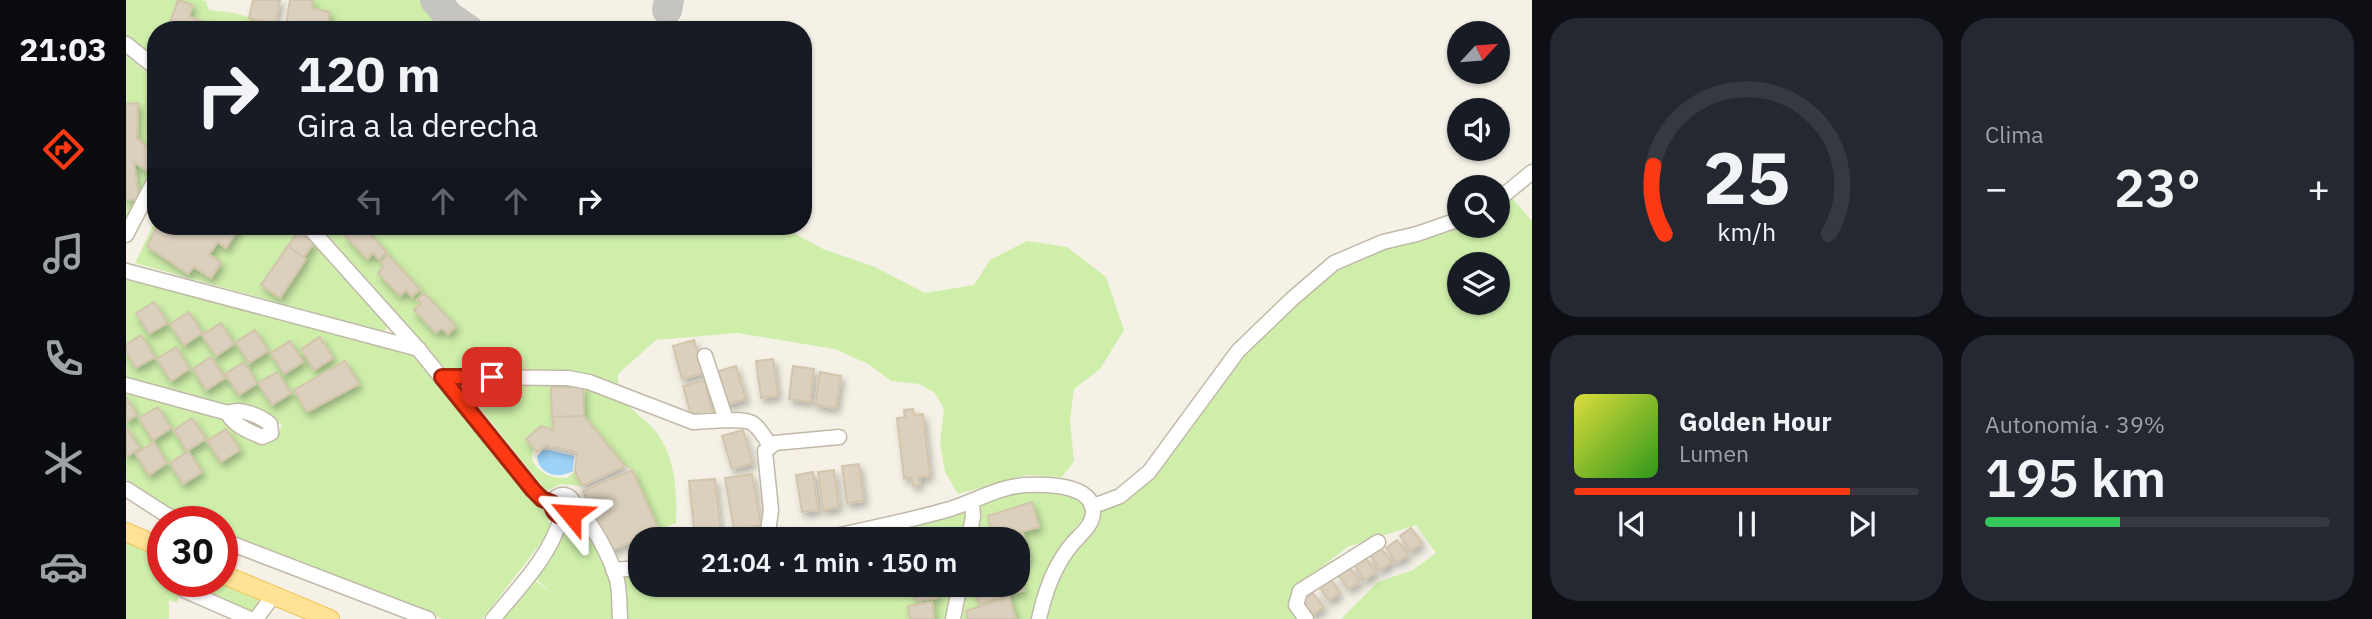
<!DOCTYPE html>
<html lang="es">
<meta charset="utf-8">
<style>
body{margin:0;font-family:"IBM Plex Sans",sans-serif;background:#242831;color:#f1f3f6;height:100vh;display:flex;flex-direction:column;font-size:26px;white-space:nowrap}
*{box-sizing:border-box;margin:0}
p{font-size:23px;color:#9ea1a6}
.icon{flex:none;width:38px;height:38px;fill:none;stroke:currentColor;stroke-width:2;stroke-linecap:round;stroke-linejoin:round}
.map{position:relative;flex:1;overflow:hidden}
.panel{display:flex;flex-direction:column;gap:18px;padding:18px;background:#0d0f14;width:840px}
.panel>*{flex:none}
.top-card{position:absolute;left:21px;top:21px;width:665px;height:214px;border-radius:28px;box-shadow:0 2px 5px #0004;background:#171b24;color:#f1f3f6;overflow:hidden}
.needle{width:46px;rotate:64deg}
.controls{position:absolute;left:1321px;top:21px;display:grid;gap:14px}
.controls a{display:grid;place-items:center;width:63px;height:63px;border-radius:50%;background:#171b24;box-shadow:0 2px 5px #0004;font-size:35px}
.speed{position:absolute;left:21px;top:506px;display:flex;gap:14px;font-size:35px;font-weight:700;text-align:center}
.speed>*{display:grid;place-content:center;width:91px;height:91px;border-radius:50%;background:#171b24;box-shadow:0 2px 5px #0004;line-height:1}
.speed .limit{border:10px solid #d22;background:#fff;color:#111}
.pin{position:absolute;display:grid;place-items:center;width:60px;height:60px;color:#fff;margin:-30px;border-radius:14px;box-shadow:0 4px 10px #0006}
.me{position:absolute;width:77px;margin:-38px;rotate:297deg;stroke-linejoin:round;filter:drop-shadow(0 0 5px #0008)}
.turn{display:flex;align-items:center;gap:24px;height:147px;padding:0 35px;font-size:32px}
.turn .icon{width:91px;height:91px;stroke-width:2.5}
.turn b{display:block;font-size:49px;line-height:60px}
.lanes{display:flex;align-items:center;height:66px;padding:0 35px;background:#0003;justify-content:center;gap:35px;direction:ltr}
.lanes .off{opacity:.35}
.big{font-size:52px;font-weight:600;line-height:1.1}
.panel .card{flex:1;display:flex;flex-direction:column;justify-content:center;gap:10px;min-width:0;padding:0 24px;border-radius:28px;background:#242831}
.panel .dial{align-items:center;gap:0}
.dial svg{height:182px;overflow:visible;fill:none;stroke:#363941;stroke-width:7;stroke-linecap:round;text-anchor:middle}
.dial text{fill:#f1f3f6;stroke:none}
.song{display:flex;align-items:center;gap:21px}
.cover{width:84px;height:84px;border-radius:10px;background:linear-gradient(135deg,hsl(60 70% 55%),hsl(110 70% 35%))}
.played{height:7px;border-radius:4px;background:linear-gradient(90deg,#ff3913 80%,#363941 80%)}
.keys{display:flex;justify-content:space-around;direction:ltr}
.heat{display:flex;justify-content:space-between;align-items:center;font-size:38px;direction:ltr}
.charge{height:10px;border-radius:5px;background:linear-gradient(90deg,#34c759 39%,#363941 0)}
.panel .tiles{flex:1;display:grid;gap:18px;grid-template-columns:repeat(2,1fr)}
.trip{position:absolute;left:502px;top:527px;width:402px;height:70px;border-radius:28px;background:#171b24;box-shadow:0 2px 5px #0004;font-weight:600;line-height:70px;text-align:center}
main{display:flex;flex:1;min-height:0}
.tab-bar{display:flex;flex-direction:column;width:126px;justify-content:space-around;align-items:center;background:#090b0e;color:#9ea1a6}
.tab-bar .icon{width:49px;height:49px}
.tab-bar .current{color:#ff3913}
.tab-bar b{font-size:32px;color:#f1f3f6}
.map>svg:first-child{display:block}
.green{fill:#ceeeaa;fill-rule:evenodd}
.water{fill:#9cd1f8}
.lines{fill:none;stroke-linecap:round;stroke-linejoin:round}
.taxiway{stroke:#c6c4be;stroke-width:30}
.building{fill:#dbcfbd;stroke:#d3c5ac;stroke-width:2;filter:url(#shadow)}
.minor-casing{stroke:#c1b9a7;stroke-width:17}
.major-casing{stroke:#f1c558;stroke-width:20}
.minor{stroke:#fff;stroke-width:14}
.major{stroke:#ffe295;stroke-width:18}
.route-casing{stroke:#a6250c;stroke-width:18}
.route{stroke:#ff3913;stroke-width:12}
</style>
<main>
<nav class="tab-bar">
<b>21:03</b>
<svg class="icon current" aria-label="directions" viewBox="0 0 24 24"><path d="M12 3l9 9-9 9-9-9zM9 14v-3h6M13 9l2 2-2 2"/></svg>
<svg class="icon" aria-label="music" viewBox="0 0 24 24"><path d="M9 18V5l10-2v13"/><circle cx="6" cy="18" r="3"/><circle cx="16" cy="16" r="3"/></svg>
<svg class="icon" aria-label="phone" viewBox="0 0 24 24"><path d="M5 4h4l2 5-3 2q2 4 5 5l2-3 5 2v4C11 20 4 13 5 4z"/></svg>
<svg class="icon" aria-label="climate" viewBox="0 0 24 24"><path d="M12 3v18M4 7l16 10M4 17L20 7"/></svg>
<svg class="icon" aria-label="car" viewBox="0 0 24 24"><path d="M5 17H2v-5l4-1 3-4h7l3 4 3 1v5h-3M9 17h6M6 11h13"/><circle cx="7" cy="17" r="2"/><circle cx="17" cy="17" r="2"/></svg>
</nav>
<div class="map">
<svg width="1406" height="619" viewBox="0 0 1406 619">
<defs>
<filter id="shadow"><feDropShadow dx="3" dy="5" stdDeviation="3.5" flood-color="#0004"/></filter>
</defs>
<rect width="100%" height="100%" fill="#f5f1e6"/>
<!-- green -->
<path class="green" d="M0 0H75L80 1 83 10 108 13 149 24 189 30H30V59L0 36Z
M187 0H303L335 30H200L204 12 186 8Z
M0 55 30 80V173L0 232Z
M1386 198 1406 221V619H1215L1252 582 1287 570 1310 553 1290 525 1221 547 1167 590 1165 607 1174 619H920V605L939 565 965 534 978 507 1073 413 1117 357 1209 266 1256 247 1334 226H1372V205ZM1334 264H1372V303H1334Z
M30 219V226H175L257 315 263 326 259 330 254 331 9 263Z
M190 226H655L697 249 749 267 799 293 848 285 864 260 901 241 941 247 980 277 998 330 974 369 948 389 944 421 948 461 936 477 900 475 832 494 819 472 814 443 818 409 809 393 793 384 765 381 742 364 709 349 611 333 530 340 492 374C490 410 521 414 535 439 550 464 551 495 550 523L533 530 506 470 499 466 458 416 457 387H426V417L428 430 415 426 400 439 407 448 406 461C417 475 424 478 441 478L449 471 456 486 435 484 420 491 346 398Z
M0 279 255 344 295 359 416 505 421 515 425 530 356 619H317L96 531V522C89 521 80 523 73 521 48 516 20 495 0 479V393L93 416 144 439 153 432 156 425 132 414 0 377Z
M927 489 958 500C964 516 954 521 945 533 927 557 919 591 909 619H831L838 585 892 584V539H847L853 503 880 493Z
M843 506 839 539H710Z
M453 518 457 520 482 571 489 619H376L405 578 430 596 407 577 438 535 440 522Z
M0 541 37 558V581H56L51 603 43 600V619H0Z
M514 571V584L830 585 824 619H498L492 572Z
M65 581H94L133 597 128 613 64 586Z"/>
<!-- water -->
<path class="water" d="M417 450H423L448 456 447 471C432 480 412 474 411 456Z"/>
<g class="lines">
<!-- taxiway -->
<path class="taxiway" d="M309 0 324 17 343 30
M541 10 543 0"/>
</g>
<!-- building -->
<path class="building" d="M52 0 67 5 63 17 79 22 76 30 42 28Z
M127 0H154L149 24 123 18Z
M164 0H187L186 8 204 12 200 30 160 24Z
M12 103 11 138 30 155V160L23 172 8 162 13 199 0 200V104Z
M31 226H114L100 248 92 242 83 254 95 263 85 278 68 267 62 274 21 246Z
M223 226H236L261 252 253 259 247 253 241 259 219 235 226 229Z
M172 232 188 243 178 257 162 246Z
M162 246 180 259 154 298 135 285Z
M262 255 294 289 286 297 280 290 274 296 252 273 258 266 255 262Z
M298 293 330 326 322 334 316 328 310 333 288 310 295 303 291 300Z
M28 302 42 323 23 334 10 313Z
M63 312 76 333 58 345 44 324Z
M95 323 108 344 90 356 76 335Z
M129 330 142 351 123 363 110 342Z
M15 335 29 357 10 368 0 352V345Z
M194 337 207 358 188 370 175 349Z
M568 340 577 373 556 379 547 346Z
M164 341 177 362 158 374 145 353Z
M50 347 63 369 45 381 31 359Z
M85 357 99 378 80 390 67 369Z
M647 359 652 396 635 398 630 361Z
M219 361 233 384 181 412 168 390Z
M118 362 131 383 113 395 99 374Z
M610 366 620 399 599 405 590 372Z
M667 366 688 369 684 402 663 399Z
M151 372 165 393 146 405 132 383Z
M694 372 715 376 710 408 689 405Z
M578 380 587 413 566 419 557 386Z
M425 387H457L458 416 426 417Z
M0 397 11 415 0 422Z
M32 407 45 428 27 440 13 418Z
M787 409 788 415 797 414 804 476 793 477 794 485 787 486 785 477 778 478 771 418 779 417 778 410Z
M458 416 499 466 456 486 449 471 451 452 419 445 411 452 400 439 415 426 428 430 426 417Z
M66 418 80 439 61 451 48 430Z
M0 427 14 448 0 457Z
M100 429 114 450 95 462 81 441Z
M617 430 627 463 606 469 596 436Z
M28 442 41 463 23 475 10 454Z
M62 451 76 472 57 484 44 463Z
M733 464 738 501 721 503 716 466Z
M506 470 533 530 484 551 457 491Z
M708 470 713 507 697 510 692 472Z
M687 472 692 510 676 512 670 475Z
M626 474 635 525 608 530 599 478Z
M589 479 595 535 569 538 563 481Z
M906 502 913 527 868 539 862 516Z
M1285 528 1296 543 1285 551 1274 536Z
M897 534 904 559 892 562V539H881Z
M1271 540 1282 555 1271 562 1260 548Z
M1255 548 1266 562 1255 570 1244 555Z
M1239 557 1250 572 1239 580 1228 565Z
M1223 567 1234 582 1223 589 1212 575Z
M892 572 898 590 853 604 848 584H892Z
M1204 578 1214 593 1203 601 1193 586Z
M787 584H810L812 598 789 601Z
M1187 593 1198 607 1187 615 1176 600Z
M883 597 890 619H842L840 611Z
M806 602 808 619H784L782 606Z"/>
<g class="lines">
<!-- minor casing -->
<g class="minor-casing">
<path id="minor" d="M0 44 30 68
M1372 200 1406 172
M182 226 293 350 407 490 416 499 426 503
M0 235 30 178
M0 271 293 349
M579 356 600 420C630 420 627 421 644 445
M316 377 442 378 463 382 567 422 600 420
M0 385 102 413C114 407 134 416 144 424L145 433 136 437C125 432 106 425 102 413
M0 489 39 514 55 522
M426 506a11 11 0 1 1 22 0a11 11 0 1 1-22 0Z
M965 504H973L994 496 1023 472 1112 351 1166 299 1208 263 1257 242 1291 234 1334 219
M449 507C466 521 485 558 491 580 494 592 493 606 494 619
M641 539 645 510 639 451 649 443 713 437
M695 539C738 530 782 521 824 509 849 501 875 486 900 485 920 484 967 484 967 512 967 525 955 534 947 543 928 565 919 591 913 619
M843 539 847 516 846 502
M96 540 302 619
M487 570 514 568
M61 581 58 590 124 619
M130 619 147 596
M367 619C392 588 425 556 435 517
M827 619 834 584
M1180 619 1170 605 1174 591 1252 542"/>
</g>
<!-- major casing -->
<g class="major-casing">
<path id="major" d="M0 532 37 548
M96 574 204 619"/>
</g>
<!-- minor -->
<use href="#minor" class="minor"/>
<!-- major -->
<use href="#major" class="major"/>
</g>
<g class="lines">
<!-- route casing -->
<g class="route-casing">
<path id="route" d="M366 377H316L407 490 416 499 426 503C427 515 436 520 445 514"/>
</g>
<!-- route -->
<use href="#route" class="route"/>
</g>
</svg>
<div class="controls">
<a><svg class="needle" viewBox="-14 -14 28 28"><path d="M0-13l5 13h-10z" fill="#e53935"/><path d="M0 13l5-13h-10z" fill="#9ea1a6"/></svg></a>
<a><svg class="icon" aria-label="sound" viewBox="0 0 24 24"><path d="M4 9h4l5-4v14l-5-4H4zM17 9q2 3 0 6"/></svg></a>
<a><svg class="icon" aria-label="search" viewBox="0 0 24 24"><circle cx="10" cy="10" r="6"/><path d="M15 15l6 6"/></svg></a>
<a><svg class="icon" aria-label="layers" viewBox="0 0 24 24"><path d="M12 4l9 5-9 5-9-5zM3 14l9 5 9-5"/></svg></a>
</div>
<div class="speed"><div class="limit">30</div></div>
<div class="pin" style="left:366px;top:377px;background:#d93025"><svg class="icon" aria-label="arrive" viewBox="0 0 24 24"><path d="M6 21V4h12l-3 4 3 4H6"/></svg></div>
<svg class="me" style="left:445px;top:514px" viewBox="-20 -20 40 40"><path d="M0-17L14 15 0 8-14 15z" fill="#ff3913" stroke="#fff" stroke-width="4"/></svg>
<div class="trip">21:04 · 1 min · 150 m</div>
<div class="top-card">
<div class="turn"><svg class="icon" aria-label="right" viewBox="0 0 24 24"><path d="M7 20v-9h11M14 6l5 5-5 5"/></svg><div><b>120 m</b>Gira a la derecha</div></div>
<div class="lanes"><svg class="icon off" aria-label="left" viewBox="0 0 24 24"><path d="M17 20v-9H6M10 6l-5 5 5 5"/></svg><svg class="icon off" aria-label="ahead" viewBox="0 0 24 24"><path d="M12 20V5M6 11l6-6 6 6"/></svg><svg class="icon off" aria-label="ahead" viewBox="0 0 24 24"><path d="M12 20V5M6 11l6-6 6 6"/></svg><svg class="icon" aria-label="right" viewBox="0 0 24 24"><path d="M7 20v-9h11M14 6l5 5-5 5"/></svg></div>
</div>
</div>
<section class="panel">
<div class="tiles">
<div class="card dial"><svg viewBox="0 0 100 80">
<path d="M14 69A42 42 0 1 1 86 69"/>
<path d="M14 69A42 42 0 0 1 9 39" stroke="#ff3913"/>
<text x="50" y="56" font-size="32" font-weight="700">25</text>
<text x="50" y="72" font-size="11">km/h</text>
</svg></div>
<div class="card"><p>Clima</p>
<div class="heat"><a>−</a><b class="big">23°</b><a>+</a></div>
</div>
<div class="card">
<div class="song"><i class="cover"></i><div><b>Golden Hour</b><p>Lumen</p></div></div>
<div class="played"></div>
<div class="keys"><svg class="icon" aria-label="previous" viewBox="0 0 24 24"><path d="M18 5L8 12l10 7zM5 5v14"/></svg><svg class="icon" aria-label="pause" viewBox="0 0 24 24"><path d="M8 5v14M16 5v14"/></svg><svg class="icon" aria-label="next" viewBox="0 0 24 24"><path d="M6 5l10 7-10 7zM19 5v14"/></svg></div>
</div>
<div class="card"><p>Autonomía · 39%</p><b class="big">195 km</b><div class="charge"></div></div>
</div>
</section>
</main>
